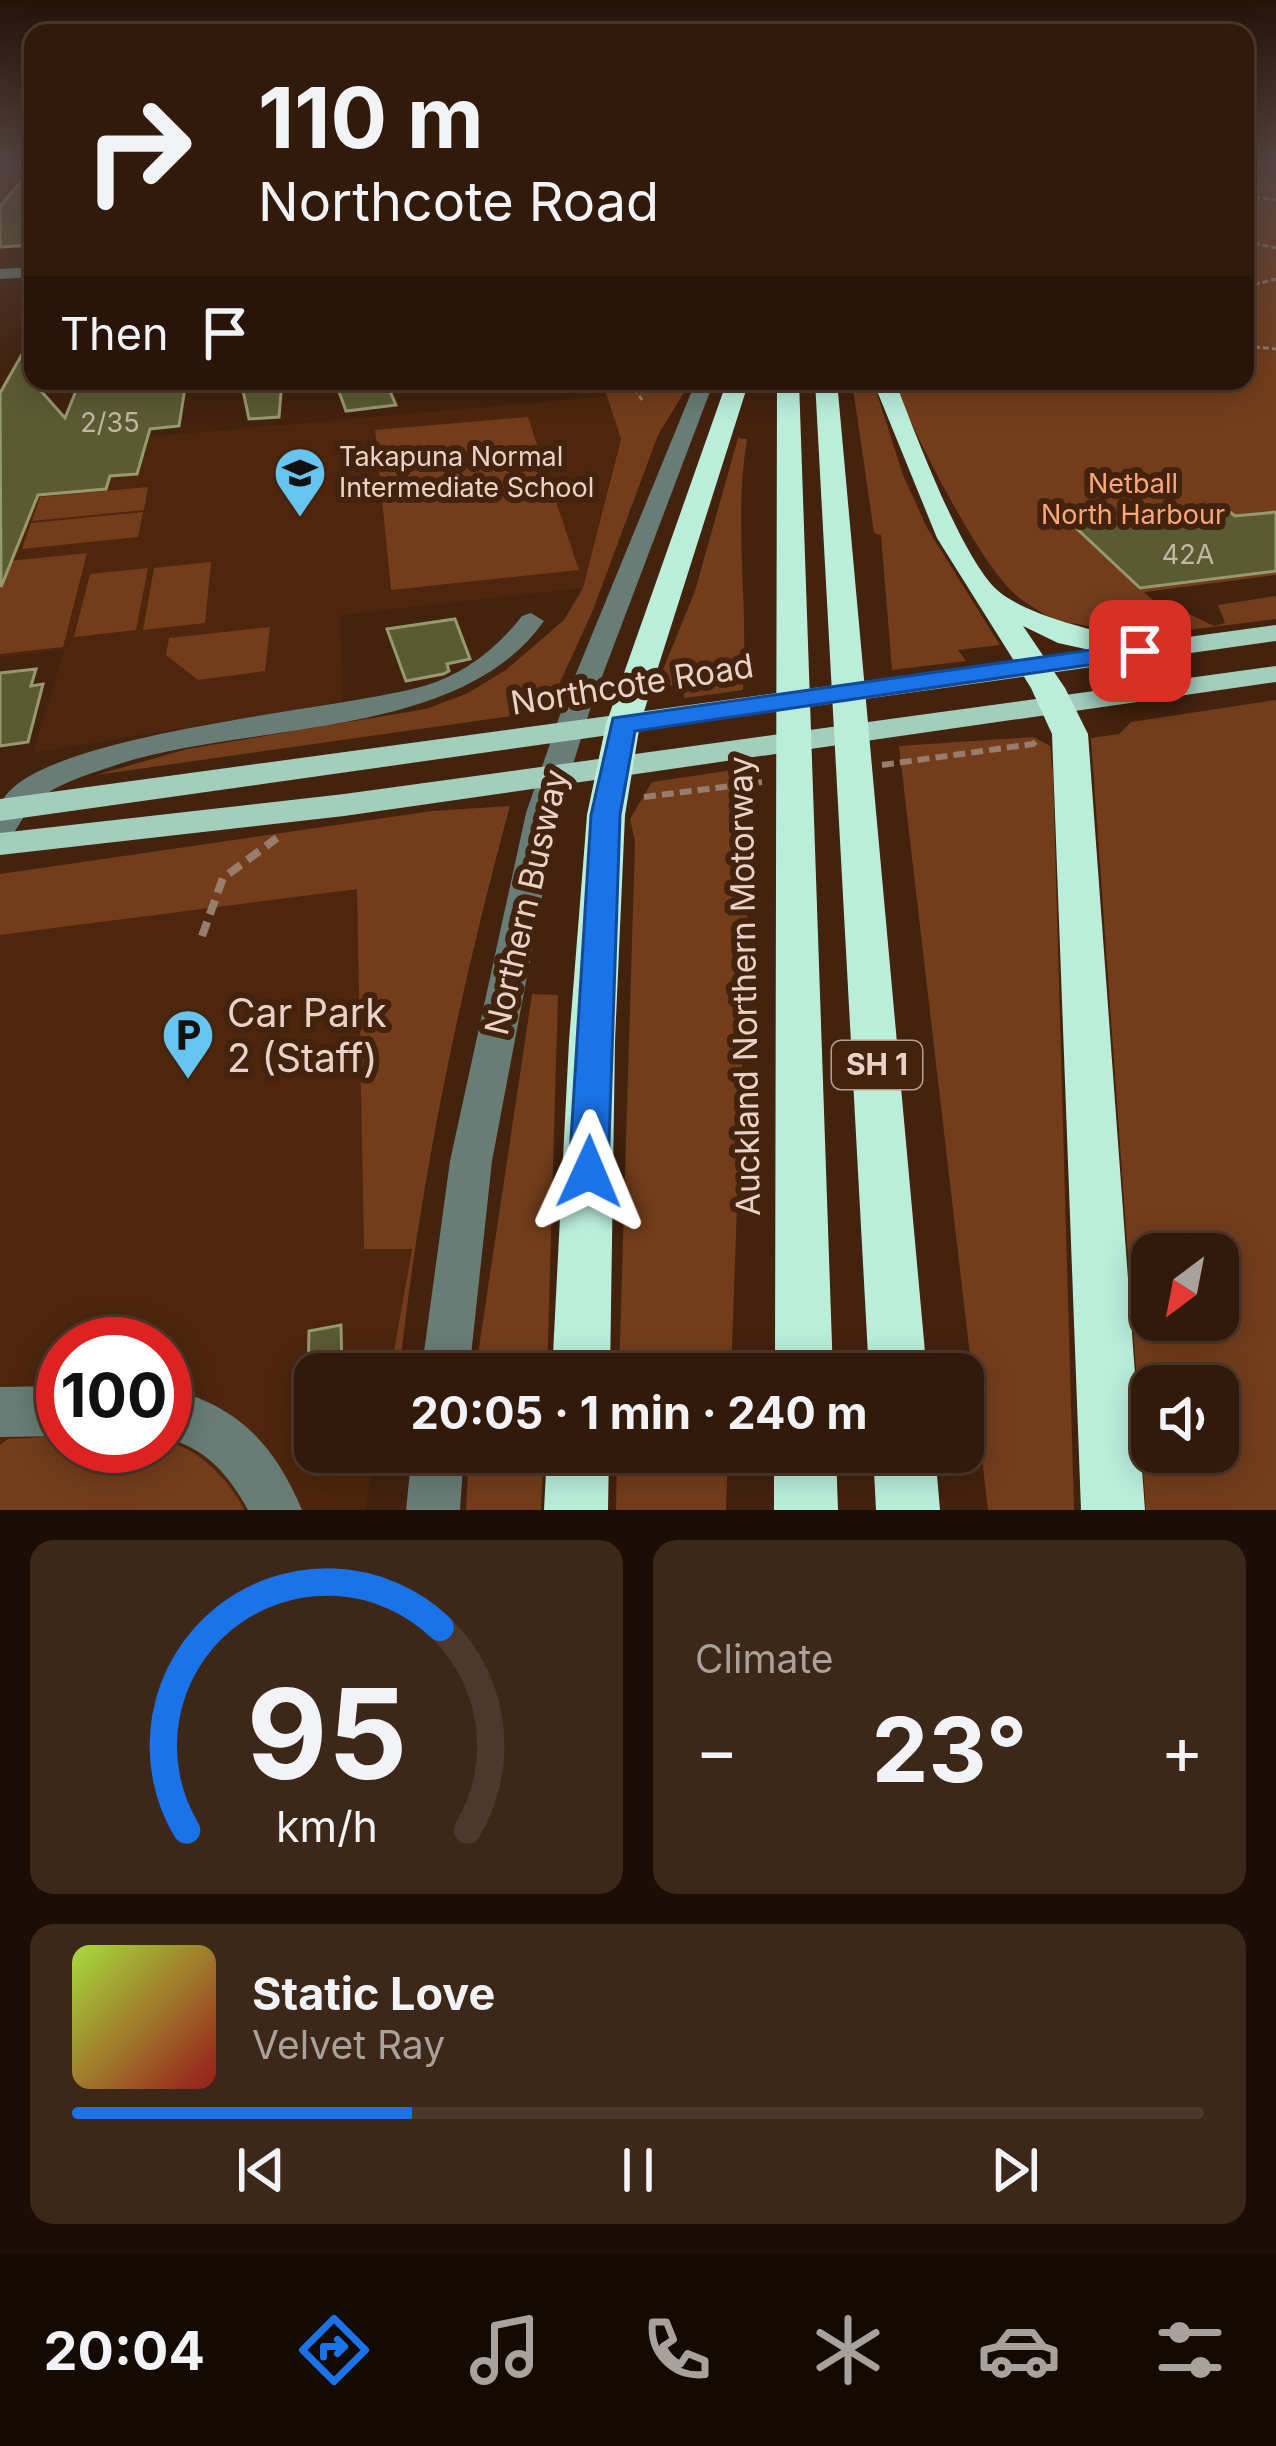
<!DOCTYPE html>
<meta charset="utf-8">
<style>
body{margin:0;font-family:Inter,sans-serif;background:#3d2718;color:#f1f3f6;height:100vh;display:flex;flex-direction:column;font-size:45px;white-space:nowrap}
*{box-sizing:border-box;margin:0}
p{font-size:39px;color:#a8a19c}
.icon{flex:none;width:66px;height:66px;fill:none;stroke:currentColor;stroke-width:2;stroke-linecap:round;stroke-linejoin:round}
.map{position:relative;height:1510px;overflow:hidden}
.side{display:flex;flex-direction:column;gap:30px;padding:30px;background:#1c0e06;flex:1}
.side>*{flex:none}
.guide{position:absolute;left:24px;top:24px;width:1230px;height:366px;border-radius:24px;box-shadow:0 6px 30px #0003,0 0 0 3px #4d382b;background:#321a0a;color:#f1f3f6;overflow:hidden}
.needle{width:78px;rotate:212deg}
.fabs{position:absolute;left:1131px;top:1233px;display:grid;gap:24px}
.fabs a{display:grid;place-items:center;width:108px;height:108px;border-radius:24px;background:#321a0a;box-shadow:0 6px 30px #0003,0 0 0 3px #4d382b;font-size:60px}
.speed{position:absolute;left:36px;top:1317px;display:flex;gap:24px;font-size:60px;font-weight:700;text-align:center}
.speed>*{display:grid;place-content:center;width:156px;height:156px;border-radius:50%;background:#321a0a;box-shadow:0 6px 30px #0003,0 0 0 3px #4d382b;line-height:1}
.speed .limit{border:18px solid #d22;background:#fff;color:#111}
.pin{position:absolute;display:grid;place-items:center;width:102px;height:102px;color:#fff;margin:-51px;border-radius:24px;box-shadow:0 6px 18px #0006}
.me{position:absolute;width:132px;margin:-66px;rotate:1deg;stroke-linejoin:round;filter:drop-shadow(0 0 9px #0008)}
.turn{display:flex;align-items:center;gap:42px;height:252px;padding:0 36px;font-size:54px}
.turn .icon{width:156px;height:156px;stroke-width:2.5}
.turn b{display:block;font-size:84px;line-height:102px}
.then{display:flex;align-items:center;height:114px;padding:0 36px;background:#0003;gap:24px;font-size:45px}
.big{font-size:90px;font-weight:700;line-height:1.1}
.side .widget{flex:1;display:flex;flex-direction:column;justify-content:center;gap:18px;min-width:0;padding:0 42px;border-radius:24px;background:#3d2718}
.side .dial{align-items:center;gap:0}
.dial svg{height:312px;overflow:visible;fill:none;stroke:#4d382b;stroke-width:7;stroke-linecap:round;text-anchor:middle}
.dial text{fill:#f1f3f6;stroke:none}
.song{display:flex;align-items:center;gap:36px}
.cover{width:144px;height:144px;border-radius:18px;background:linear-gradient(135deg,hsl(80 70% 55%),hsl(0 70% 35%))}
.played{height:12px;border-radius:6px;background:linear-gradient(90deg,#1a73e8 30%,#4d382b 30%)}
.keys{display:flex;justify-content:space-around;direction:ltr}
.heat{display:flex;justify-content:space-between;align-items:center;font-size:66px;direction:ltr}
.side .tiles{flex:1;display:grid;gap:30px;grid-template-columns:1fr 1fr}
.widget:last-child{grid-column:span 2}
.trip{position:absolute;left:294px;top:1353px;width:690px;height:120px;border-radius:24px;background:#321a0a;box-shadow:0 6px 30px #0003,0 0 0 3px #4d382b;font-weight:700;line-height:120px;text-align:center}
.dock{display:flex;height:192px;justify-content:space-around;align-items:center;background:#140a04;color:#a8a19c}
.dock .icon{width:84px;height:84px}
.dock .selected{color:#1a73e8}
.dock b{font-size:54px;color:#f1f3f6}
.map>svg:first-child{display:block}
.built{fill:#4d260d;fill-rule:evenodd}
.green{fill:#733d1b;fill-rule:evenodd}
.building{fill:#5a5b33;stroke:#96986e;stroke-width:3}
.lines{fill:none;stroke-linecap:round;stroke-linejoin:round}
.path-far2{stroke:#987d6d;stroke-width:3;stroke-dasharray:6 3;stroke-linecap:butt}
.path-far1{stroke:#987d6d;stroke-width:6;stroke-dasharray:12 6;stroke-linecap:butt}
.path{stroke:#987d6d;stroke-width:8;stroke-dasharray:15 8;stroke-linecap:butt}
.minor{fill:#687d75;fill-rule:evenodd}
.major{fill:#a3cebe;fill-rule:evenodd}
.highway{fill:#baeedb;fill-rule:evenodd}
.route{fill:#1a73e8;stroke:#114b97;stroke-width:3}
.labels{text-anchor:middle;stroke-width:12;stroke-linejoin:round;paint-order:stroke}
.number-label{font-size:27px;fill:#c5b5a3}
.far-poi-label{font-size:27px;fill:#e9d3c8;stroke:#43220e;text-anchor:start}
.far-park-label{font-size:27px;fill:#fba878;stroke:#43220e}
.shield{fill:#43220e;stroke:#b79e90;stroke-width:3}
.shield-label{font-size:30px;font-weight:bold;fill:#e9d3c8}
.street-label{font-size:33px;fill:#e9d3c8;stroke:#43220e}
.near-poi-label{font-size:39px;fill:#e9d3c8;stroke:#43220e;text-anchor:start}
</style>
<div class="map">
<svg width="1276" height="1510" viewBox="0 0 1276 1510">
<rect width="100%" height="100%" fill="#43220e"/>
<!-- built -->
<path class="built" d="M609 396 621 439 583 588 340 615 343 702 33 753 64 650 0 657V450Z
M357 888 364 1248H412L390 1374H315V1452H375L365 1510H0V935ZM63 1344H165V1446H63Z"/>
<!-- green -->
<path class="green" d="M1245 181H1276V575L1144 592 1164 610 1179 609 1214 626 1225 623 1218 605 1276 596V619L1140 636 1072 623 1065 628C1050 617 1033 608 1018 597 979 565 913 431 893 381H1245Z
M602 381H691L658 435 593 610 547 711 96 775 187 749 426 709 466 694 506 670 564 620 583 588 621 439Z
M852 381H873L903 475 927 528 1000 645 958 650 966 661 892 670 881 535 874 533Z
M528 417 579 570 391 590 375 430Z
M738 438 747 439C733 521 749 606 743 690L685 698 679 685 656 687 695 591Z
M148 487 144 510 32 521 40 497Z
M143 512 138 537 22 549 31 523Z
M87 553 63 647 0 654V562Z
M211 562 205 623 143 630 154 568Z
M148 568 136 630 74 637 90 574Z
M270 627 265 671 198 680 166 655 169 638Z
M1276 700V1510H1146L1091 738 1119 734 1131 722ZM1152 1254H1218V1320H1152ZM1152 1386H1218V1452H1152Z
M1034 737 1050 746 1053 774 1074 1510H988L899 746Z
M746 768 748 898 731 1374H619L635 842 630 819 652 782Z
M510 806C459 993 420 1181 399 1374H390L412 1249H364L357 889 0 935V874L432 811Z
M532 994 558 995 547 1374H475Z
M63 1436V1446C96 1446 138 1443 166 1443 194 1443 235 1486 244 1510H0V1445L8 1439Z
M469 1452H544L541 1510H466Z
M617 1452H728L726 1510H616Z"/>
<!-- building -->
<path class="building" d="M33 168V245L0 247V206Z
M33 335V382L65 418 80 381H178L176 389 185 388 179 426 150 429 137 474 110 476 106 489 38 495 1 587 0 393Z
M241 381H282L279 417 249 419Z
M386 382 396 405 346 411 338 389Z
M1221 505 1235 516 1276 512V571L1140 588 1072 524Z
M455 619 470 659 447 664 449 671 443 674 406 681 387 629Z
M36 669 31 686 43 684 28 742 0 746V673Z
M341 1325 342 1371 308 1377 309 1331Z"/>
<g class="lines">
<!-- path-far2 -->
<path class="path-far2" d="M1245 196 1276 200
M1245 241 1276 248
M1245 287 1276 279
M1245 346 1276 349
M629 381 642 400"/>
<!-- path-far1 -->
<path class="path-far1" d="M882 765 1033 744 1039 739
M644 797 762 782"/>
<!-- path -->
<path class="path" d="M202 936 223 878 277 838"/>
<!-- minor -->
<path class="minor" d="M33 267V277L0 279V269Z
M696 381H714L592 703 558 813 492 1161 469 1374H421L450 1161 526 813 564 703Z
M531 613 544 621C459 742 245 721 113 766 87 775 51 785 32 806 24 815 18 827 11 837L0 840C0 830 0 813 1 804 28 733 353 709 427 685 466 673 498 647 522 616Z
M63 1386V1436L0 1437V1387Z
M165 1388C237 1404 274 1444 302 1510H248C229 1475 205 1447 165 1438Z
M412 1452H464L460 1510H406Z"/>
<!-- major -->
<path class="major" d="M1276 625V641L0 821V799Z
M1276 666V682L344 816 0 855V833L344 794Z"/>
<!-- highway -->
<path class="highway" d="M727 381H749L640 724 625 815 615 1041 610 1374H552L569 1041 587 815 606 724Z
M777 381H799L833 1374H775Z
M815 381H837L927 1374H869Z
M873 381H895C914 430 960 554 996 589 1027 618 1110 634 1151 644L1156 651 1140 661 1058 643 1023 626 1065 688 1088 734 1145 1510H1081L1052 734 1031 688 937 538Z
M547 1452H609L608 1510H544Z
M774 1452H836L838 1510H774Z
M873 1452H935L940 1510H876Z"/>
</g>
<!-- sky -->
<linearGradient id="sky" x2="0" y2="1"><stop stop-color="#251308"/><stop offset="0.44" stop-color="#554441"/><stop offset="1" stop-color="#554441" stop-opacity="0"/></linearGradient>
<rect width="1276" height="378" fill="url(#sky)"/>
<!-- route -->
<path class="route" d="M1140 643 1152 651 1149 656 635 731 620 815 608 1172 603 1185 589 1190 575 1185 569 1172 591 815 613 718Z"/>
<!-- icons -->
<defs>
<g id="school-pin" transform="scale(2.7)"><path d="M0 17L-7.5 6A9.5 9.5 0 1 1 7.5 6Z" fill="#66c4ef" stroke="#43220e"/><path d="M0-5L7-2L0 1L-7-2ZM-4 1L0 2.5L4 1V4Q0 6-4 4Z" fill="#111"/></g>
<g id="parking-pin" transform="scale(2.7)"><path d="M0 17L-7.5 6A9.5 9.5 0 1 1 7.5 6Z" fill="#66c4ef" stroke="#43220e"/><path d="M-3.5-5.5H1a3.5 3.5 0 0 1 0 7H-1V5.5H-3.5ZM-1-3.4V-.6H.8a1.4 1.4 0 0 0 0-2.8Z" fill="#111"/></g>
</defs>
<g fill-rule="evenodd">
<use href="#school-pin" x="300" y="473"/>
<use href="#parking-pin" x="188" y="1035"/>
</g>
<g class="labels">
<!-- number labels -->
<g class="number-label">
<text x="110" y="432">2/35</text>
<text x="1188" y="564">42A</text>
</g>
<!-- far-poi labels -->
<g class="far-poi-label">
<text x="339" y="466">Takapuna Normal<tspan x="339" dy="31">Intermediate School</tspan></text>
</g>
<!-- far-park labels -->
<g class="far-park-label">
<text x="1133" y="493">Netball<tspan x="1133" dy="31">North Harbour</tspan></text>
</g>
<!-- shield labels -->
<rect class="shield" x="832" y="1041" width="90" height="48" rx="9"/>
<g class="shield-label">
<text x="877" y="1075">SH 1</text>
</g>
<!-- street labels -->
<g class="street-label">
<text transform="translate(632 684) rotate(-9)" y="12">Northcote Road</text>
<text transform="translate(526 902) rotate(-77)" y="12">Northern Busway</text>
<text transform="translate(744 986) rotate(-91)" y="12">Auckland Northern Motorway</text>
</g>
<!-- near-poi labels -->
<g class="near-poi-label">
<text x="227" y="1027">Car Park<tspan x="227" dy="45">2 (Staff)</tspan></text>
</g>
</g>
</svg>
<div class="fabs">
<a><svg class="needle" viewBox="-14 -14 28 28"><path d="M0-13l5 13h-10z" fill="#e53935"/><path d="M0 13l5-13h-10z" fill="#a8a19c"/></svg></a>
<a><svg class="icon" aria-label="sound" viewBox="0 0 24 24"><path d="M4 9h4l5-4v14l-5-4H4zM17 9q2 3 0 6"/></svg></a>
</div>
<div class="speed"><div class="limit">100</div></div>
<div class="pin" style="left:1140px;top:651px;background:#d93025"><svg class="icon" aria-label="arrive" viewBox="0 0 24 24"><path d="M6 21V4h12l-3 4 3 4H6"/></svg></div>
<svg class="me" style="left:589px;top:1172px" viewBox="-20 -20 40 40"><path d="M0-17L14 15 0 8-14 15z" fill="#1a73e8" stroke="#fff" stroke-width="4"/></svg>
<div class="trip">20:05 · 1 min · 240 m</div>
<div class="guide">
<div class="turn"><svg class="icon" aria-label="right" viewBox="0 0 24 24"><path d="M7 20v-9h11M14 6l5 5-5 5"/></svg><div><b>110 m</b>Northcote Road</div></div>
<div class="then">Then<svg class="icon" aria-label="arrive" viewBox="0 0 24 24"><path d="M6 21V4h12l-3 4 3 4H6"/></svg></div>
</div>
</div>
<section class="side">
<div class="tiles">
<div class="widget dial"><svg viewBox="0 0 100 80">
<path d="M14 69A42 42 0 1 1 86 69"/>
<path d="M14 69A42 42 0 0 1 79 17" stroke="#1a73e8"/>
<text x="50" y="56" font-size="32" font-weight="700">95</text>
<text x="50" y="72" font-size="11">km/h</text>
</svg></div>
<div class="widget"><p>Climate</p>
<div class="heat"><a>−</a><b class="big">23°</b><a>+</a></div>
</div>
<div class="widget">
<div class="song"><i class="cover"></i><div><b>Static Love</b><p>Velvet Ray</p></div></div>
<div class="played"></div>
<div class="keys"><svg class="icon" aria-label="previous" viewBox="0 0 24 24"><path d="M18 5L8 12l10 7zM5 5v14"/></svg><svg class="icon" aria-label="pause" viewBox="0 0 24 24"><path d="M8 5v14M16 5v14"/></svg><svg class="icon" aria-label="next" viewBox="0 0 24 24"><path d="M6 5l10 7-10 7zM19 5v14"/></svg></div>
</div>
</div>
</section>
<nav class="dock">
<b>20:04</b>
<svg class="icon selected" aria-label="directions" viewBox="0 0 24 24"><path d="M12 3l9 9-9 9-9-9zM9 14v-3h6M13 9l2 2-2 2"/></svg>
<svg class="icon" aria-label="music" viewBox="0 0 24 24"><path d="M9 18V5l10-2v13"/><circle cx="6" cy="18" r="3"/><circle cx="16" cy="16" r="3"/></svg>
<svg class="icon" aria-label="phone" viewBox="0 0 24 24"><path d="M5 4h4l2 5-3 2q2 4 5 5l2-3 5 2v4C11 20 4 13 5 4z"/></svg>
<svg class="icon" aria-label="climate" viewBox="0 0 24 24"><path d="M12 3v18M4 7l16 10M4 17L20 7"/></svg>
<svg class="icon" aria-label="car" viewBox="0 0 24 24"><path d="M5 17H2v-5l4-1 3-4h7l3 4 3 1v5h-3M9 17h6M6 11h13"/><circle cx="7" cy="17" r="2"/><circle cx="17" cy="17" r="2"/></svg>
<svg class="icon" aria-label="filters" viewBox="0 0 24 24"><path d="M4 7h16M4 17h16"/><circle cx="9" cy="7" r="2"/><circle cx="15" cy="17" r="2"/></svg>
</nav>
